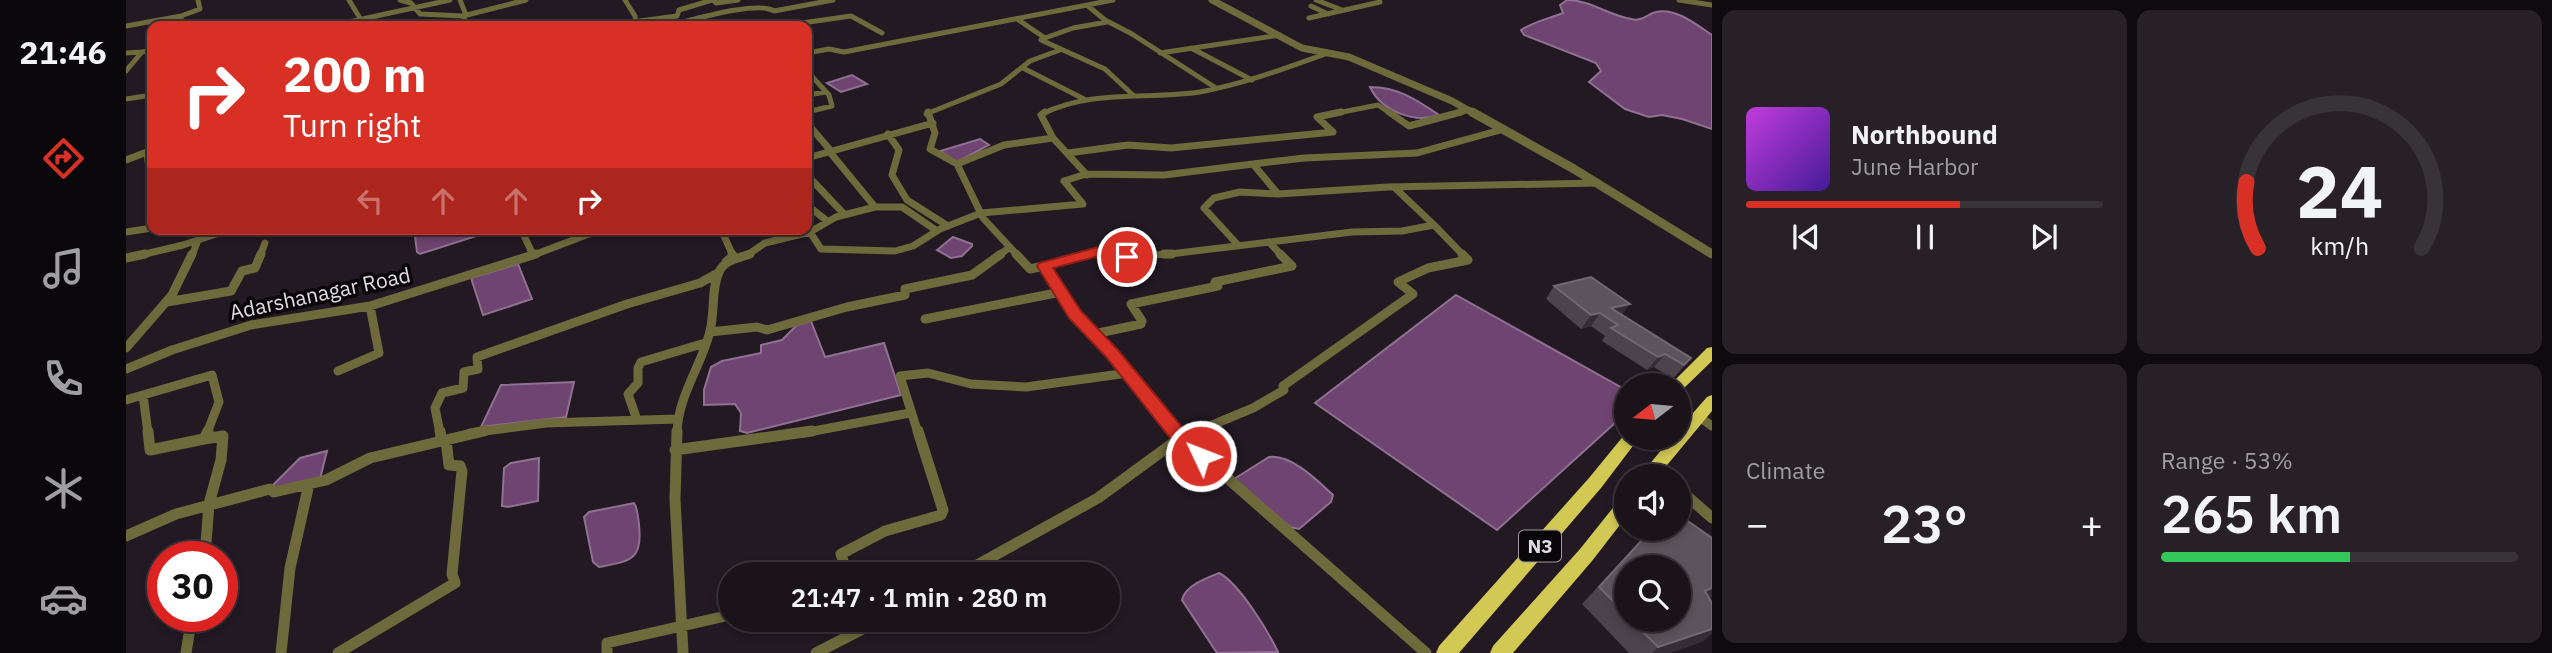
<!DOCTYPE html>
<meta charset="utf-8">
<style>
body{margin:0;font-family:"IBM Plex Sans",sans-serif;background:#272027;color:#f1f3f6;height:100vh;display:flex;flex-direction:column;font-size:26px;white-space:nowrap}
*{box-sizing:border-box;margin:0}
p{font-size:23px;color:#9f9ea2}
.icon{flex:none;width:38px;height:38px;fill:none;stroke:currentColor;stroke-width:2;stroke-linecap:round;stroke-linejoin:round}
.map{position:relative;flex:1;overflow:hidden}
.side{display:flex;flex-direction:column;gap:10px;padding:10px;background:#0e0a0e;width:840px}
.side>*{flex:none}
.top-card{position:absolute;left:21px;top:21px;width:665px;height:214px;border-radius:14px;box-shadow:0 4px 10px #0003,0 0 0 2px #383239;background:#d93025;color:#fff;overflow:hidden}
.needle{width:46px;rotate:254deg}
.fabs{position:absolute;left:1488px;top:373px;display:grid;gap:14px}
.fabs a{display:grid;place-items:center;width:77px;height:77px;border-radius:50%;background:#1a131a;box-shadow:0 4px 10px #0003,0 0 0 2px #383239;font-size:35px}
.speed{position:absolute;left:21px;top:541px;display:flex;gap:14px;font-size:35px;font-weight:700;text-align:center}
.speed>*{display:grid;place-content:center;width:91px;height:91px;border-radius:50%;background:#1a131a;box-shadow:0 4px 10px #0003,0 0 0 2px #383239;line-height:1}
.speed .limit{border:10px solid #d22;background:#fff;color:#111}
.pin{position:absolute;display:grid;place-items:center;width:60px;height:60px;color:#fff;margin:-30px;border:4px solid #fff;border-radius:50%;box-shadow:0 2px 7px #0007}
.me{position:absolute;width:77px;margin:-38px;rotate:313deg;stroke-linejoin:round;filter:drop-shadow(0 0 5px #0008)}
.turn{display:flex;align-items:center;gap:24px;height:147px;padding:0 21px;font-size:32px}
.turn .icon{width:91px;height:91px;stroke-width:2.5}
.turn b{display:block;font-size:49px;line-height:60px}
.lanes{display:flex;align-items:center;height:66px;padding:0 21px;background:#0003;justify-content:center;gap:35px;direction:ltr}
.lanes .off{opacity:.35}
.big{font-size:52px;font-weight:600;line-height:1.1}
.side .card{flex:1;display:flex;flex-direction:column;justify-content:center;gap:10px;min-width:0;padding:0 24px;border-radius:14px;background:#272027}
.side .dial{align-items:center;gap:0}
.dial svg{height:182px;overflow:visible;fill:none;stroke:#383239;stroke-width:7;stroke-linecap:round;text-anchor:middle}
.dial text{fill:#f1f3f6;stroke:none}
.song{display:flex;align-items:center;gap:21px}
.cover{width:84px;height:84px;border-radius:10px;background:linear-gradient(135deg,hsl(290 70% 55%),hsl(260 70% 35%))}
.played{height:7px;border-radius:4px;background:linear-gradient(90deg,#d93025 60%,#383239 60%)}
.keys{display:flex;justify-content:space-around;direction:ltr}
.heat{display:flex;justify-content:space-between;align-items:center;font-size:38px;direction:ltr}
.charge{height:10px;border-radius:5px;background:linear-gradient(90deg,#34c759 53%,#383239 0)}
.side .tiles{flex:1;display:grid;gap:10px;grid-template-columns:repeat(2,1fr)}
.trip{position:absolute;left:592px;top:562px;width:402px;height:70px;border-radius:35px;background:#1a131a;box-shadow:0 4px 10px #0003,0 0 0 2px #383239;font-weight:600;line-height:70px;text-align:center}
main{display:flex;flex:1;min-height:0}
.tabs{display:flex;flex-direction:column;width:126px;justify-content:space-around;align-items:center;background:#0a080a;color:#9f9ea2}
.tabs .icon{width:49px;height:49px}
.tabs .current{color:#d93025}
.tabs b{font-size:32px;color:#f1f3f6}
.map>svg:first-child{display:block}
.water{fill:#6e4471;stroke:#907193;stroke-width:2}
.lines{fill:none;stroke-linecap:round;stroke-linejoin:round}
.minor-far3{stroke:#6e6a3b;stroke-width:5}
.minor-far2{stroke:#6e6a3b;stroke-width:7}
.minor-far1{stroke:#6e6a3b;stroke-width:9}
.minor{stroke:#6e6a3b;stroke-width:11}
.tertiary-far1{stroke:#6e6a3b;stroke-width:7}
.tertiary{stroke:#6e6a3b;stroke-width:9}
.trunk{fill:#d2c854;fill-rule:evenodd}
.wall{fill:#4c434c;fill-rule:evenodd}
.shaded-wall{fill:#352c35}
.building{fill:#5c545c;stroke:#716971;stroke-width:2}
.route{fill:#d93025;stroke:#8d1f18;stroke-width:2}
.labels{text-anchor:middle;stroke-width:7;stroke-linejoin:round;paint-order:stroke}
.shield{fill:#090609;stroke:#a09ba0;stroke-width:2}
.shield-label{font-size:19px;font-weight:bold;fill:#e0dbe1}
.street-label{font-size:21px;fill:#e0dbe1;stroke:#090609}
</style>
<main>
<nav class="tabs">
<b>21:46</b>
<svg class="icon current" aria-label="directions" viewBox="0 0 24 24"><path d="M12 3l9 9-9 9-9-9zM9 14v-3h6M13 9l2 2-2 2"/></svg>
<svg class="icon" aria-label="music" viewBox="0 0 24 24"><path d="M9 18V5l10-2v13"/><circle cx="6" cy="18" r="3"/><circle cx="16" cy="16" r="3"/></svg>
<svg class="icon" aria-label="phone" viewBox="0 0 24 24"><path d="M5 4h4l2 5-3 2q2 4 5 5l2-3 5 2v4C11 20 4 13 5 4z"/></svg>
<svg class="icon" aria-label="climate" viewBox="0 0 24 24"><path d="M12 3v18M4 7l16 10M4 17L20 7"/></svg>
<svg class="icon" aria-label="car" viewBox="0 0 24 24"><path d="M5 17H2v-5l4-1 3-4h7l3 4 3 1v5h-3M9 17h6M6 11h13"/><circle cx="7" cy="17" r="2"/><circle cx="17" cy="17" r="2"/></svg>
</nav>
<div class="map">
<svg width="1586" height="653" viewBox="0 0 1586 653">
<rect width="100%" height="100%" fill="#221922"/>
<!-- water -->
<path class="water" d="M1441 0C1464 0 1482 15 1505 19 1516 22 1521 14 1530 12 1549 7 1571 25 1586 35V129L1556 119 1536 115 1523 117 1499 109 1463 82 1475 71 1470 63 1398 35 1395 30C1409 21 1422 19 1437 13L1434 5Z
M726 75 741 84 715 92 701 83Z
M1244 87C1272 87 1291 100 1313 115 1289 124 1255 111 1244 87Z
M854 139 863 145 831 162 814 151Z
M288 229H366V231L294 254 291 252Z
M827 237 846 244V246L836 256 825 258 811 250Z
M392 264 406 299 357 315 345 278Z
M1330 295 1500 390V413L1371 530 1189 403Z
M685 321 699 357 758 343 775 395 621 433 614 431 615 413 609 404 578 405V390L585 367 596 361 635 353V345L656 340 671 325Z
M448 382 440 417 355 427 375 385Z
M201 451 194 479 151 490 147 485 174 458Z
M1143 457C1165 454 1191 480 1207 495L1205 502 1173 529 1164 527 1108 479Z
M413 458 412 501 382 507 376 506 378 468 385 463Z
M508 503C512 509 512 517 513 525 517 560 505 561 473 567L467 562 458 517 463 512Z
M1093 573C1113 583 1142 631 1152 652L1091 653 1056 600C1059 586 1080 578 1093 573Z"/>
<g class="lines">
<!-- minor-far3 -->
<path class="minor-far3" d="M223 0 235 20
M274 0 285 3 294 14 337 16 400 0
M334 0 340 15
M499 0 509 16 510 26
M587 0 590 3 612 0
M1190 0 1216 10
M1553 0 1586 5
M962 6 979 20 1006 34 1090 88
M1185 6 1202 14
M337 16 342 26
M1183 18 1254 2
M891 19 919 38 915 40 979 69 1008 96
M0 26 55 16
M56 26 55 16 74 9 72 0
M204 26 324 0
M443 26H459
M476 26 551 16 553 10 586 0
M541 26C563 21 631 0 648 11L707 0
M655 26 725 16 756 33
M919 38 947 28 981 22
M1065 48 1126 80
M0 53 16 52
M681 53 703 49 718 52 987 0
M1034 53 1154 35
M897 68 958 99
M0 71 16 52 26 50
M681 71 703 95 706 106 681 112
M681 95 700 92
M0 99 26 95
M800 114 875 84 904 61 934 50
M916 114C968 89 1019 100 1074 92 1118 84 1160 68 1202 53
M1206 114 1252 105 1265 114
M1329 114 1344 110"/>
<!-- minor-far2 -->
<path class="minor-far2" d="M802 112 809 133 804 149 831 164
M1263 112 1283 126 1335 112
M681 123 705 151
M762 134 773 150 766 175 781 200 822 226
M927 138 961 175
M703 151 749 207
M21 152 22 162 26 163
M942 153 1002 145 1045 148 1207 132 1191 117 1215 112
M681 158 807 123
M0 160 26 150
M1127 164 1178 158 1291 153 1378 129
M681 175 718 214
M681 205 700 220
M1308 225 1338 256
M395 229 407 255
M595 229 607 256
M0 232 26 228
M684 232 695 249 769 251 787 246 814 229 855 213 957 204 938 181 960 174 1038 175 1127 164 1152 194
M1143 242 1156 256
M1112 245 1078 208 1088 198 1114 192 1152 194 1262 187 1472 183
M11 256 57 245 105 229
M66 256 76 229
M134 256 139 243
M405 256 476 229
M620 256 639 243 684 232 710 217 749 207H776L811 231
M872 256 884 247
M892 256 857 218 831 164 878 145 927 138 915 115 919 112
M958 256 972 252 977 256
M1007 256 1044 254 1226 232 1276 231 1308 225 1268 187"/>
<!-- minor-far1 -->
<path class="minor-far1" d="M890 254 904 269 918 266 949 314 987 354 1050 433
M974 254 984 261 1015 254
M1038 254H1046
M0 258 19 254
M600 262 607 256 606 254
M918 266 965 254
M41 302 105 291 116 271 129 268 135 254
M799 319 935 292
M584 332 631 327 641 330 721 307 779 295V289L846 275 875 254
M968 334 1015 324 1016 321 1005 304 1092 286 1089 282 1166 266 1154 254
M0 348 46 295 66 254
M0 369 46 350 125 325 244 306 410 254
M212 371 253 353 244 306
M17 395 22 433
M0 400 86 375 93 402 81 433
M1572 416 1586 426
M511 420 502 394 512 383V368L515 362 579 343
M314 433 309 408 316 393 337 388 338 372 352 369 351 357 501 304 574 283 592 273
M344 433 420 423 551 419
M551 433C552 395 576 365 584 331 589 312 585 289 593 272 598 260 613 258 624 254
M677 433 784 413
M792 433 774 376 802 373 845 384 900 387 1002 373
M1067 433 1127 408 1158 390 1157 386 1287 294 1272 282 1302 268 1342 260 1336 254"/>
<!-- minor -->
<path class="minor" d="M22 431 24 450 78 439
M314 431 316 441
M551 431 549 499 557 653
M1048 431 1300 653
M549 450 686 431
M1552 488 1586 518
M0 536 50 514 144 489 148 492 200 480 244 458 358 431
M79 556 83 504 95 460 97 436 78 439 82 431
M721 574 715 554 759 531 815 515 817 510 792 431
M835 574 972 498 1054 438 1072 431
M60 653 66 616
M155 653 164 568 183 484
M212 653 329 583 326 574 336 471 334 466 323 465 320 440
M481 653V643L604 615
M690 653 754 620"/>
<!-- tertiary-far1 -->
<path class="tertiary-far1" d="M1086 0 1176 48 1223 57 1326 101 1349 114"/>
<!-- tertiary -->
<path class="tertiary" d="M1346 112 1448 169 1586 254"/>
<!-- trunk -->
<path class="trunk" d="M1586 347V361L1557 389 1552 390V385H1544L1581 348Z
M1586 395V411L1532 476H1514L1545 438H1552V430L1581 397Z
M1499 434 1500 438H1513L1475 488 1333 653H1310L1313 646 1463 478Z
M1500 497V517L1466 561 1387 653H1364L1367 646 1454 549 1494 499Z"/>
</g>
<!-- wall -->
<path class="wall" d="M1428 286 1496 315 1565 358 1547 379 1528 367 1521 370 1476 341 1479 336 1465 326 1455 329 1420 299Z
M1526 528 1586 538V597L1583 598 1578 641 1544 653H1503L1456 604ZM1500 567 1552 620H1500Z"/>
<!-- shaded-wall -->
<path class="shaded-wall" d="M1504 304 1494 317 1485 308Z
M1474 313 1465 326 1455 329 1465 315Z
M1539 354 1528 367 1521 370 1532 357Z
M1586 588V597L1560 608 1579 591Z
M1586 629V634L1578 641 1544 653H1526L1532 647Z"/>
<!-- building -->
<path class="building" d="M1465 277 1504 304 1485 308 1565 358 1558 365 1539 354 1532 357 1485 328 1492 325 1474 313 1465 315 1428 286Z
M1552 514 1586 538V588L1579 591 1586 603V629L1532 647 1505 620H1552V567H1500V614L1473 587 1527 528H1552Z"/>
<!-- route -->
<path class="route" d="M972 247 986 256 1001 252 1008 257 1006 260 984 265 969 257 927 268 955 311 992 350 1061 433 1084 456 1081 461 1075 463 1068 461 1048 443 981 358 943 318 911 266 913 263Z"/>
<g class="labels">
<!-- shield labels -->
<rect class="shield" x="1393" y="530.5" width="42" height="31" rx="5"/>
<g class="shield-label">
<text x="1414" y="553">N3</text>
</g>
<!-- street labels -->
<g class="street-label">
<text transform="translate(194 294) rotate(-12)" y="7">Adarshanagar Road</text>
</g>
</g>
</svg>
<div class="fabs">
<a><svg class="needle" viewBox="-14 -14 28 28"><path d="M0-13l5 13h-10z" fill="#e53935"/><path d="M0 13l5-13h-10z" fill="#9f9ea2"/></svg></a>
<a><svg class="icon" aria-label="sound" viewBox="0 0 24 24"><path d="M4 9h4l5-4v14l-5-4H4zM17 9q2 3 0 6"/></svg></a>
<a><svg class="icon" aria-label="search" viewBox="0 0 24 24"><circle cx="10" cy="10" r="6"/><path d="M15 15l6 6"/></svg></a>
</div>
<div class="speed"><div class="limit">30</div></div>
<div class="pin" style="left:1001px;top:257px;background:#d93025"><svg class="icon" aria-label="arrive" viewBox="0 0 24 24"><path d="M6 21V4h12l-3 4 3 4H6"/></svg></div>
<svg class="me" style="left:1075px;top:456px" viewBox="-20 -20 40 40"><circle r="17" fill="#d93025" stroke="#fff" stroke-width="3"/><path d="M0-11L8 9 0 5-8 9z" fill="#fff"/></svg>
<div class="trip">21:47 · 1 min · 280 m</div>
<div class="top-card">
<div class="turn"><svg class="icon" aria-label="right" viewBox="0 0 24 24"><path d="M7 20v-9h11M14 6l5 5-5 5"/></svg><div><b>200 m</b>Turn right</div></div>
<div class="lanes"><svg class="icon off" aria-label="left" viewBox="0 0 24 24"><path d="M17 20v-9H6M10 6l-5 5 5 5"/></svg><svg class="icon off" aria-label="ahead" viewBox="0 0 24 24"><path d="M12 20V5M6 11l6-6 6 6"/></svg><svg class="icon off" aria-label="ahead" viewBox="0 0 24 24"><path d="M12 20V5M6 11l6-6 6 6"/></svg><svg class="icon" aria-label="right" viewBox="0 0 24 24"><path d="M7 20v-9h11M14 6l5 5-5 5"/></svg></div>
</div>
</div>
<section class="side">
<div class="tiles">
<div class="card">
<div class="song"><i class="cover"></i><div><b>Northbound</b><p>June Harbor</p></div></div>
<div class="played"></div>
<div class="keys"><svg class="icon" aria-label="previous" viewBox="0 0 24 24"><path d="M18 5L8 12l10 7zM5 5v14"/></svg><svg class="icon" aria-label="pause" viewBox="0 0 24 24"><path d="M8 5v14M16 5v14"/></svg><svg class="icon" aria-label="next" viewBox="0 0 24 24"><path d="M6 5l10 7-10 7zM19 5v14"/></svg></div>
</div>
<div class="card dial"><svg viewBox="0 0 100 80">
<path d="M14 69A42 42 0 1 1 86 69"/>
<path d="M14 69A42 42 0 0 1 9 40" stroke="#d93025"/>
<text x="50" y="56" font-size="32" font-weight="700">24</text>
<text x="50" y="72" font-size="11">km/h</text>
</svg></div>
<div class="card"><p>Climate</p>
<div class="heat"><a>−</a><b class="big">23°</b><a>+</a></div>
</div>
<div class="card"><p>Range · 53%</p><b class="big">265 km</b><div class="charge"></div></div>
</div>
</section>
</main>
